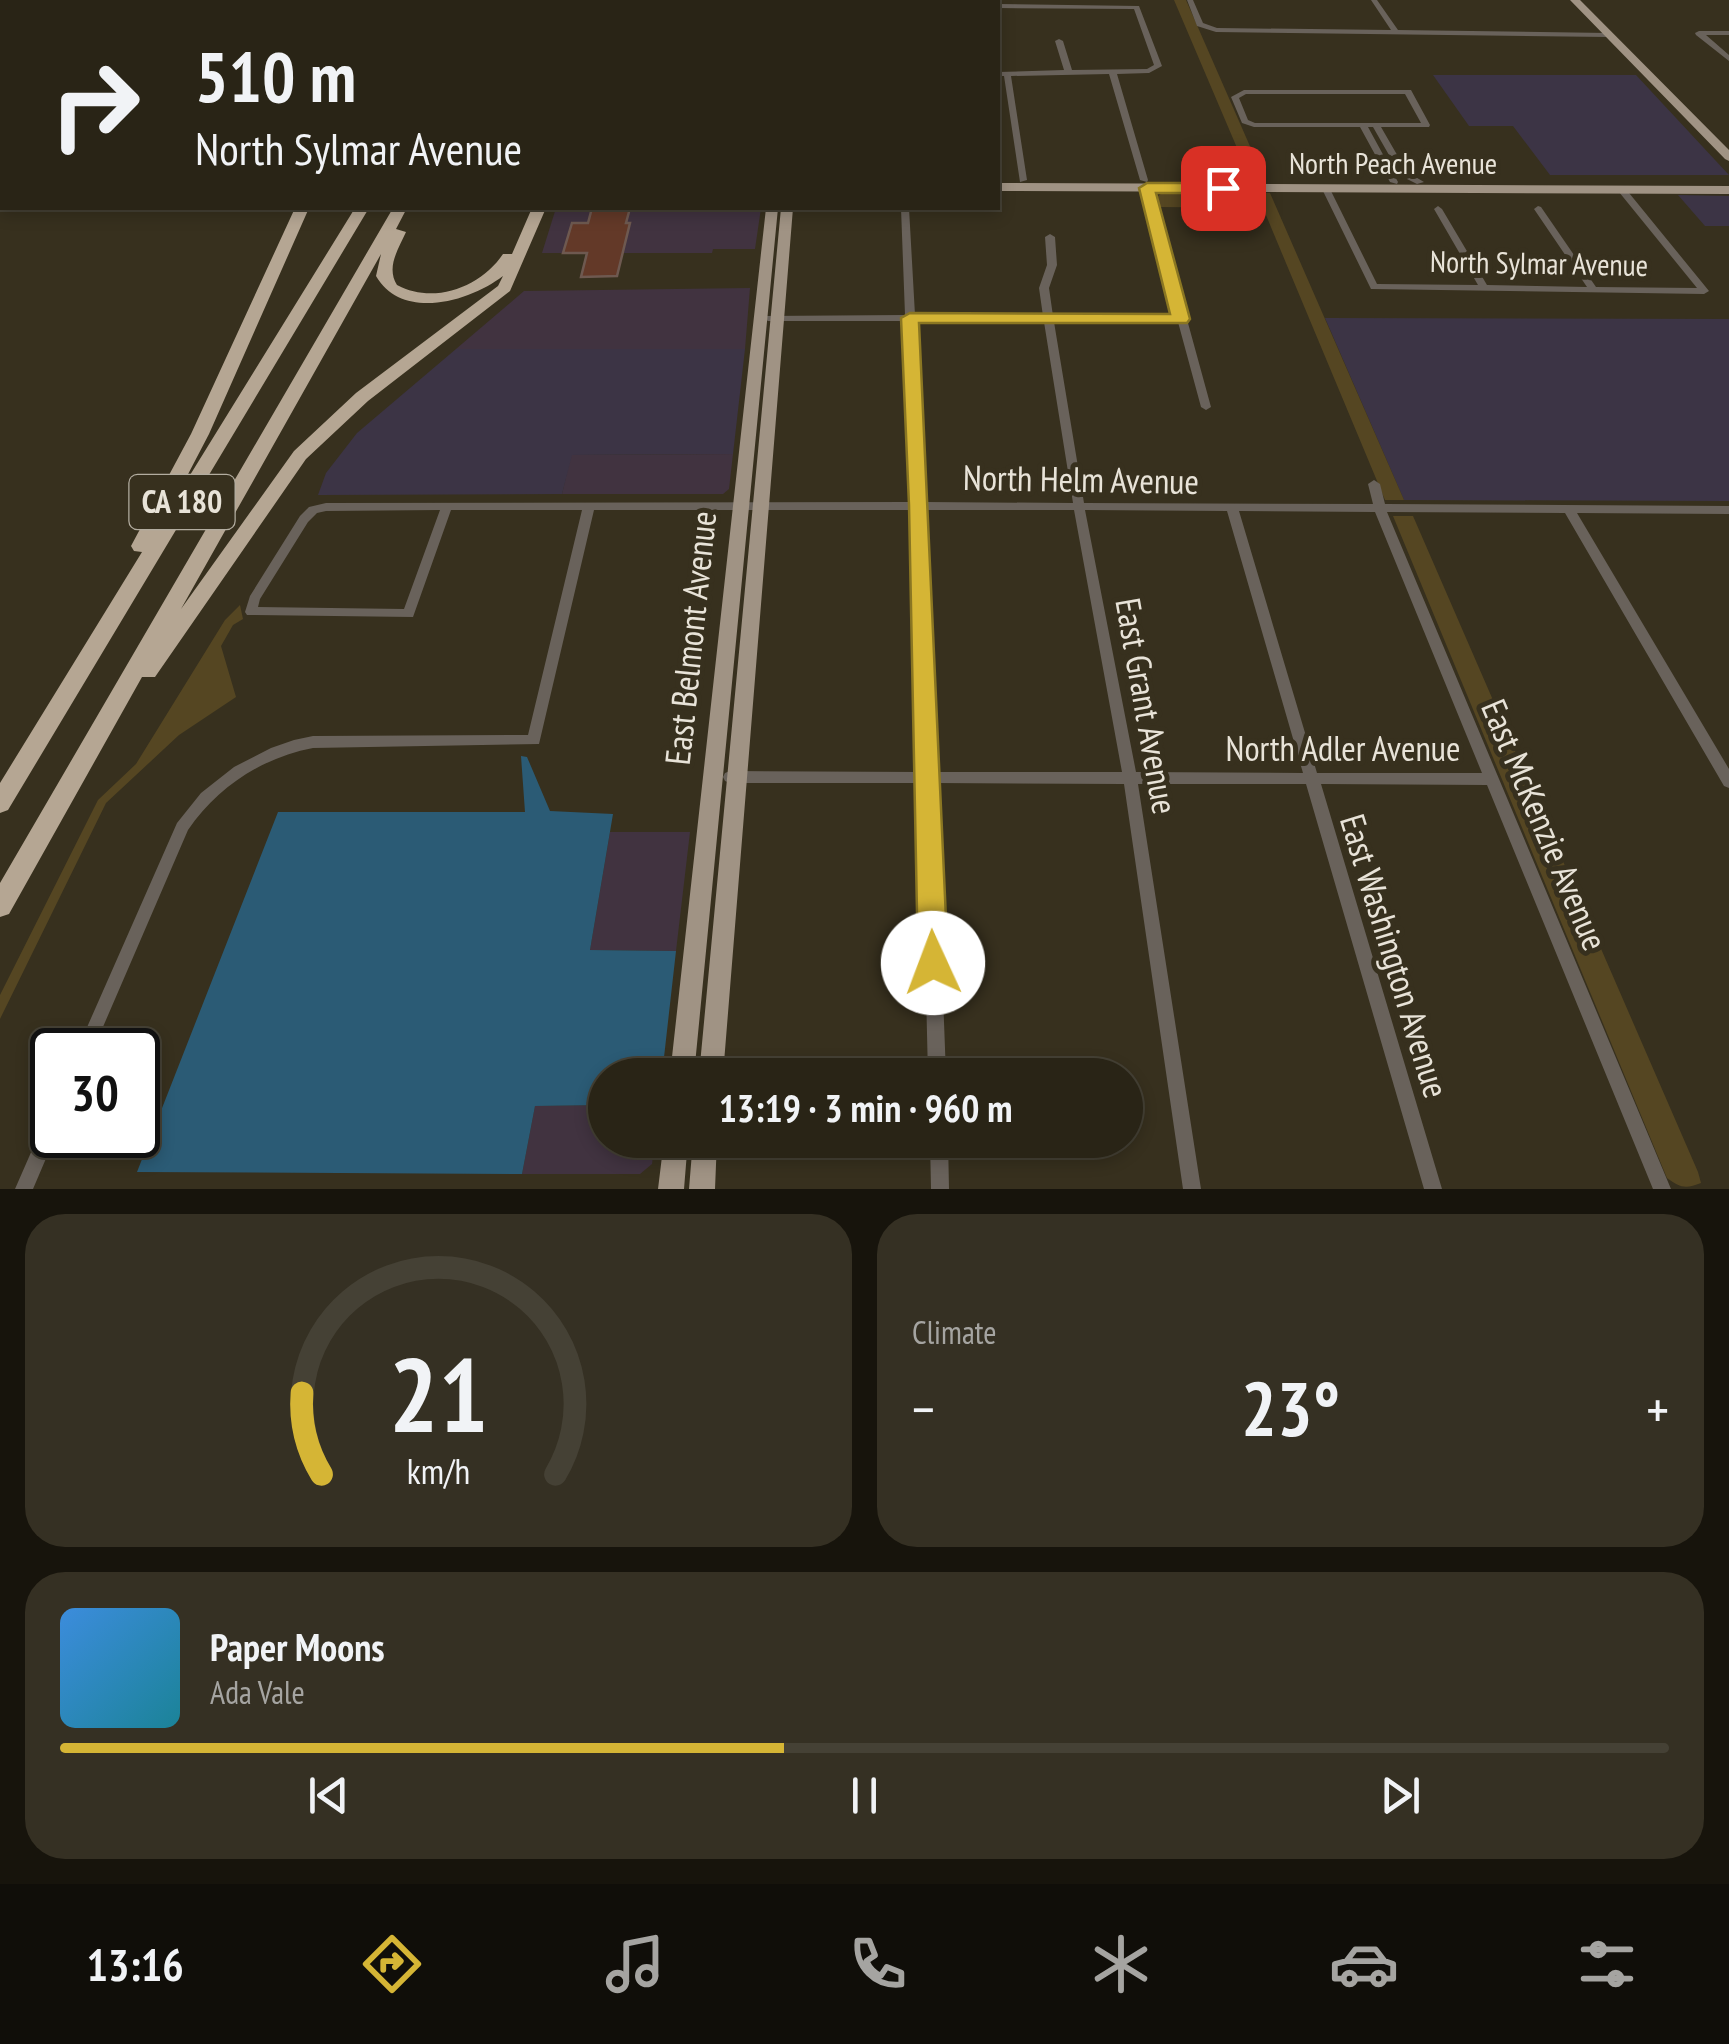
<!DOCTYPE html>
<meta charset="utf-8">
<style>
body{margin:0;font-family:"PT Sans Narrow",sans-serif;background:#353023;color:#f1f3f6;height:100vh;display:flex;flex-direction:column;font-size:38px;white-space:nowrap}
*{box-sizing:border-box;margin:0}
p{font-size:32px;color:#a5a4a1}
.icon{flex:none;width:55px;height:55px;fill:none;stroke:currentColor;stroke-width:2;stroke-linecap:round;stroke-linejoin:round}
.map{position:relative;height:1189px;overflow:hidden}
.side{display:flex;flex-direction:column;gap:25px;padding:25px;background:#17140c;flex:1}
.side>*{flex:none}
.guide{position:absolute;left:0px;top:0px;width:1000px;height:210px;box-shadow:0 5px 15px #0003,0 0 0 2px #454135;background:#292416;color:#f1f3f6;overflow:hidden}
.speed{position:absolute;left:30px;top:1028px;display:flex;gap:20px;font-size:50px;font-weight:700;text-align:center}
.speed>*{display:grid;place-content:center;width:130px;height:130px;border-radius:50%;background:#292416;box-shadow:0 5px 15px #0003,0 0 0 2px #454135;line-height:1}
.speed .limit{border:5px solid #111;border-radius:15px;background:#fff;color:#111}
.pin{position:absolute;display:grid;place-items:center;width:85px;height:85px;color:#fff;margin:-42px;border-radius:20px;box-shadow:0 5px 15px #0006}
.me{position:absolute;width:110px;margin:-55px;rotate:358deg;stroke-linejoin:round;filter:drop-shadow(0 0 8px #0008)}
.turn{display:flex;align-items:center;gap:35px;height:210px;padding:0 30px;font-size:45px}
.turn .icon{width:130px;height:130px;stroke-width:2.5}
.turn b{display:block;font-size:70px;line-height:85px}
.big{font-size:75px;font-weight:800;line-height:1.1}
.side .widget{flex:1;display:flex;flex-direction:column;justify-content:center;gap:15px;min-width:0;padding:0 35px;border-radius:40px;background:#353023}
.side .dial{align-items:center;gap:0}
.dial svg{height:260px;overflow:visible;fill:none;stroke:#454135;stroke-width:7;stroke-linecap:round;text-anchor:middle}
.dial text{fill:#f1f3f6;stroke:none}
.song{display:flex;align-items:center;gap:30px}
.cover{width:120px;height:120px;border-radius:15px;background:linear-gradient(135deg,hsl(210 70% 55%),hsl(190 70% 35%))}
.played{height:10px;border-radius:5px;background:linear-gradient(90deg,#d5b535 45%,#454135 45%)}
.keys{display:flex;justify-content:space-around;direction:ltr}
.heat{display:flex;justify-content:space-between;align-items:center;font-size:55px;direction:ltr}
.side .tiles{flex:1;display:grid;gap:25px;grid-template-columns:1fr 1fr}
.widget:last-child{grid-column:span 2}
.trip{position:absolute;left:588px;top:1058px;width:555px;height:100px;border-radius:50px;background:#292416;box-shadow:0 5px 15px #0003,0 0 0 2px #454135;font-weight:800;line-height:100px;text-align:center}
.tabs{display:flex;height:160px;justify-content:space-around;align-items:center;background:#100e09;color:#a5a4a1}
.tabs .icon{width:70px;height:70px}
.tabs .current{color:#d5b535}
.tabs b{font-size:45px;color:#f1f3f6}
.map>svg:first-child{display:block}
.commercial{fill:#413340}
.education{fill:#3c3445}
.green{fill:#554622}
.water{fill:#2b5b75}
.building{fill:#633928;stroke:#6e5950;stroke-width:2.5}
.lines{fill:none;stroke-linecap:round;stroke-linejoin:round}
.minor{fill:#69625b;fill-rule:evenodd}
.major{fill:#a09384;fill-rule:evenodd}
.highway{fill:#b5a693;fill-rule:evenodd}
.route{fill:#d5b535;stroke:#8a7622;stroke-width:2.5}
.labels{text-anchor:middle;stroke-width:10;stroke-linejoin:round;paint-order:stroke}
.far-street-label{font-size:30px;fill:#e8e3d8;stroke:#37301e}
.shield{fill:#37301e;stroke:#b3ada0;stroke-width:2.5}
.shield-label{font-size:32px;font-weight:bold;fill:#e8e3d8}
.street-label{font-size:35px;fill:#e8e3d8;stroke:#37301e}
</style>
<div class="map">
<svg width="1729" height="1189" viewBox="0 0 1729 1189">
<rect width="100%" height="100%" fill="#37301e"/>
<!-- commercial -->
<path class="commercial" d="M556 208H761L755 249H713L712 253H542Z
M750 288 745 349H456L524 291Z
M733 454 729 489 723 494H562L571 455Z
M610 832H690L676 951 590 950Z
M605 1105V1140H655L652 1164 640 1174H522L535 1106Z"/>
<!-- education -->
<path class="education" d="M1433 75H1636L1729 175H1550L1513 126H1469Z
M1678 195 1729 196V226H1705Z
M1325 318 1729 319V501L1404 500Z
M456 349H745L733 454 572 455 562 494 318 495 326 473 357 433Z"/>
<!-- green -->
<path class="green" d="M1174 0H1186L1263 176H1249Z
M1162 193H1270L1404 500H1385L1263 208 1159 207 1158 196Z
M1393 516H1413L1698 1172 1701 1183C1686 1189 1680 1188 1667 1178Z
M240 605 243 619 233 625 221 646 236 697 179 735 106 803 0 1019V995L98 800 136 764 225 620Z"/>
<!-- water -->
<path class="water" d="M521 756 527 757 550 811 613 814 590 950 676 951 662 1075H605V1105L535 1106 522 1174 137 1172 278 812H525Z"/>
<!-- building -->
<path class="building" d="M592 208H630L626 223H630L617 276 581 277 587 253H563L572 223H588Z"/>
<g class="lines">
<!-- minor -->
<path class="minor" d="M134 0H142L140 2H133Z
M217 0H224L222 2H216Z
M348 0H358L354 2H346Z
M408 0H415L413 2H407Z
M604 0H610L609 2H603Z
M701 0H707L706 2H700Z
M1187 0H1193L1203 23 1217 28 1391 30 1371 0H1377L1398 30 1608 33 1612 35 1608 37 1216 32 1197 26Z
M998 4 1139 6 1162 66 1149 73 1117 74 1148 180 1147 182 1140 180 1109 74 1011 76 1027 180 1020 182 1004 76H998V72L1064 70 1055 41 1059 39 1063 41 1072 70 1147 69 1154 65 1134 9 998 8Z
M1699 31H1729V35H1706L1729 55V61L1696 35 1695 33Z
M1244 90H1411L1430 125 1429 127H1381L1407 172 1424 182 1417 184 1401 176 1373 127H1368L1398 182 1397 184 1390 182 1360 127H1254L1242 123 1231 97ZM1246 94H1405L1421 123H1255L1248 120 1239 98Z
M1147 185 1151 188 1211 407 1206 410 1201 407 1178 322H1054L1084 503 1373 504 1368 484 1374 480 1380 484 1385 504 1729 506V514L1577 513 1729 769V788L1724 786 1565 513 1387 512 1671 1189H1653L1487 785 1321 784 1442 1189H1424L1306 784H1138L1201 1189H1183L1124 784 935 783 946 1075H928L921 783H730L725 781 723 777 725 773 730 771 920 772 913 510H594L539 744 313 748C261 758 218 787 188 830L93 1050H77L177 823 201 793 234 767 271 748 294 740 313 736 528 735 582 510H451L413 617 247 615 245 612 250 596 300 516 309 507 326 503 913 502 905 321H768L763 318 764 316 905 315 901 208H909L915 315 1043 316 1039 288 1047 265 1045 237 1050 234 1055 237 1057 265 1049 288 1053 316H1177L1143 188ZM915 321 1044 322 1073 503 925 502ZM440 510 404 609 258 607 260 599 308 522 317 513 326 511ZM925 510H1074L1122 772H935ZM1085 510 1227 511 1303 773 1136 772ZM1239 511 1375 512 1482 773H1317Z
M1326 186 1330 189 1377 284 1478 285 1434 209 1438 206 1442 209 1487 285 1587 287 1534 209 1538 206 1541 207 1596 287 1697 288 1619 192V188H1625L1709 291 1704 294 1371 289 1322 189Z
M52 1115V1135H56L33 1189H15L46 1118Z
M930 1140H948L949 1189H931Z"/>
<!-- major -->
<path class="major" d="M788 0H798V2H788Z
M1570 0H1580L1729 150V161L1725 159Z
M0 37H2V44L0 45Z
M0 175 2 176V182L0 183Z
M998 183 1729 186V194L998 191Z
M766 208H778L694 1075H670Z
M781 208H793L723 1075H699Z
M664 1140H688L684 1189H658Z
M693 1140H717L715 1189H689Z"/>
<!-- highway -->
<path class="highway" d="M295 208H309L209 434 174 501 355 208H369L8 810 0 813V783L142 552 134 551 131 546 191 434Z
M393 208H407L396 229 406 232C398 250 386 267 397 285 434 305 481 287 503 254H512L532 208H546L510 291 368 401 306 459 155 677H142L9 914 0 917V883ZM381 254 376 276C402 321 469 302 503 276L498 286 356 393 294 451 181 609Z"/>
</g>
<!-- route -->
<path class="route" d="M1147 183H1223L1231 188 1223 193H1156L1190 319 1187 323H919L948 963 943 973 933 977 923 973 918 963 909 505 901 318 910 313 1170 314 1139 188Z"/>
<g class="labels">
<!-- far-street labels -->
<g class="far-street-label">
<text x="1393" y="174">North Peach Avenue</text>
<text transform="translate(1539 264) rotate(1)" y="10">North Sylmar Avenue</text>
</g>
<!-- shield labels -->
<rect class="shield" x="129.5" y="475" width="105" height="54" rx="8"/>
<g class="shield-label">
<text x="182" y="513">CA 180</text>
</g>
<!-- street labels -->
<g class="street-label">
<text transform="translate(1081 480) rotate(1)" y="12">North Helm Avenue</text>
<text transform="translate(691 638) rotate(-84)" y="12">East Belmont Avenue</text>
<text transform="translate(1146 706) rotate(80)" y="12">East Grant Avenue</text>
<text x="1343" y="761">North Adler Avenue</text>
<text transform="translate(1544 825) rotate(67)" y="12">East McKenzie Avenue</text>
<text transform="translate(1394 956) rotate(73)" y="12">East Washington Avenue</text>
</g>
</g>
</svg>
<div class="speed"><div class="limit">30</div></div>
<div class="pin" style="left:1223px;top:188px;background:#d93025"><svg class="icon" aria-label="arrive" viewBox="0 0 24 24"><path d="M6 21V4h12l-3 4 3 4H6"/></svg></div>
<svg class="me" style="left:933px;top:963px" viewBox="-20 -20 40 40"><circle r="19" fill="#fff"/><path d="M0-13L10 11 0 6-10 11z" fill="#d5b535"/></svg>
<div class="trip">13:19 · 3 min · 960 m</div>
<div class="guide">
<div class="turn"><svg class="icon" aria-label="right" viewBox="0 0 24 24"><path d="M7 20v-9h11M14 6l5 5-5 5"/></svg><div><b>510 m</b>North Sylmar Avenue</div></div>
</div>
</div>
<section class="side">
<div class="tiles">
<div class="widget dial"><svg viewBox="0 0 100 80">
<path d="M14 69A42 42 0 1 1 86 69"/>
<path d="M14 69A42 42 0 0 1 8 44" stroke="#d5b535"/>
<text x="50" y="56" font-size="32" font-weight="700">21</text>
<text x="50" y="72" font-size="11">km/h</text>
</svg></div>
<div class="widget"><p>Climate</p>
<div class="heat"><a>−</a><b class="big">23°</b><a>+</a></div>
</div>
<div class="widget">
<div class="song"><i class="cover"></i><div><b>Paper Moons</b><p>Ada Vale</p></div></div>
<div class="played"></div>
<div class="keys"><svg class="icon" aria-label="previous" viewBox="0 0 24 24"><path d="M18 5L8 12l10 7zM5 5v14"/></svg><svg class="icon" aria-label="pause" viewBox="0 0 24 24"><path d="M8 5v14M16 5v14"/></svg><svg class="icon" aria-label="next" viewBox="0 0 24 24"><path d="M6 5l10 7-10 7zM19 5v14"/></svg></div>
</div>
</div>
</section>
<nav class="tabs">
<b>13:16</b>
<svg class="icon current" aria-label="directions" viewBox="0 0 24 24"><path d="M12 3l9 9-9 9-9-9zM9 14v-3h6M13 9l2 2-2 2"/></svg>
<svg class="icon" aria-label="music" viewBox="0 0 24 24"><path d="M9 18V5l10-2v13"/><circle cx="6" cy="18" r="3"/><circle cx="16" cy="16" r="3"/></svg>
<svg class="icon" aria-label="phone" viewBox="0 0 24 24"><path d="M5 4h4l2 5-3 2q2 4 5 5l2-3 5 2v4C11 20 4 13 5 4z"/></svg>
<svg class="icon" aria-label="climate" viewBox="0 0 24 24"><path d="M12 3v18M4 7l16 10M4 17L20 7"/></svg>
<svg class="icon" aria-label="car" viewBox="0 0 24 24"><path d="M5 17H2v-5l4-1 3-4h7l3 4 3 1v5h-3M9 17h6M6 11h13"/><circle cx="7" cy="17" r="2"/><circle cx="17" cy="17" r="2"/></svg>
<svg class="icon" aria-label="filters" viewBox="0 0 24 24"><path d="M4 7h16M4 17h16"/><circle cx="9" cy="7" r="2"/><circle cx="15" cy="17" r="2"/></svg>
</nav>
